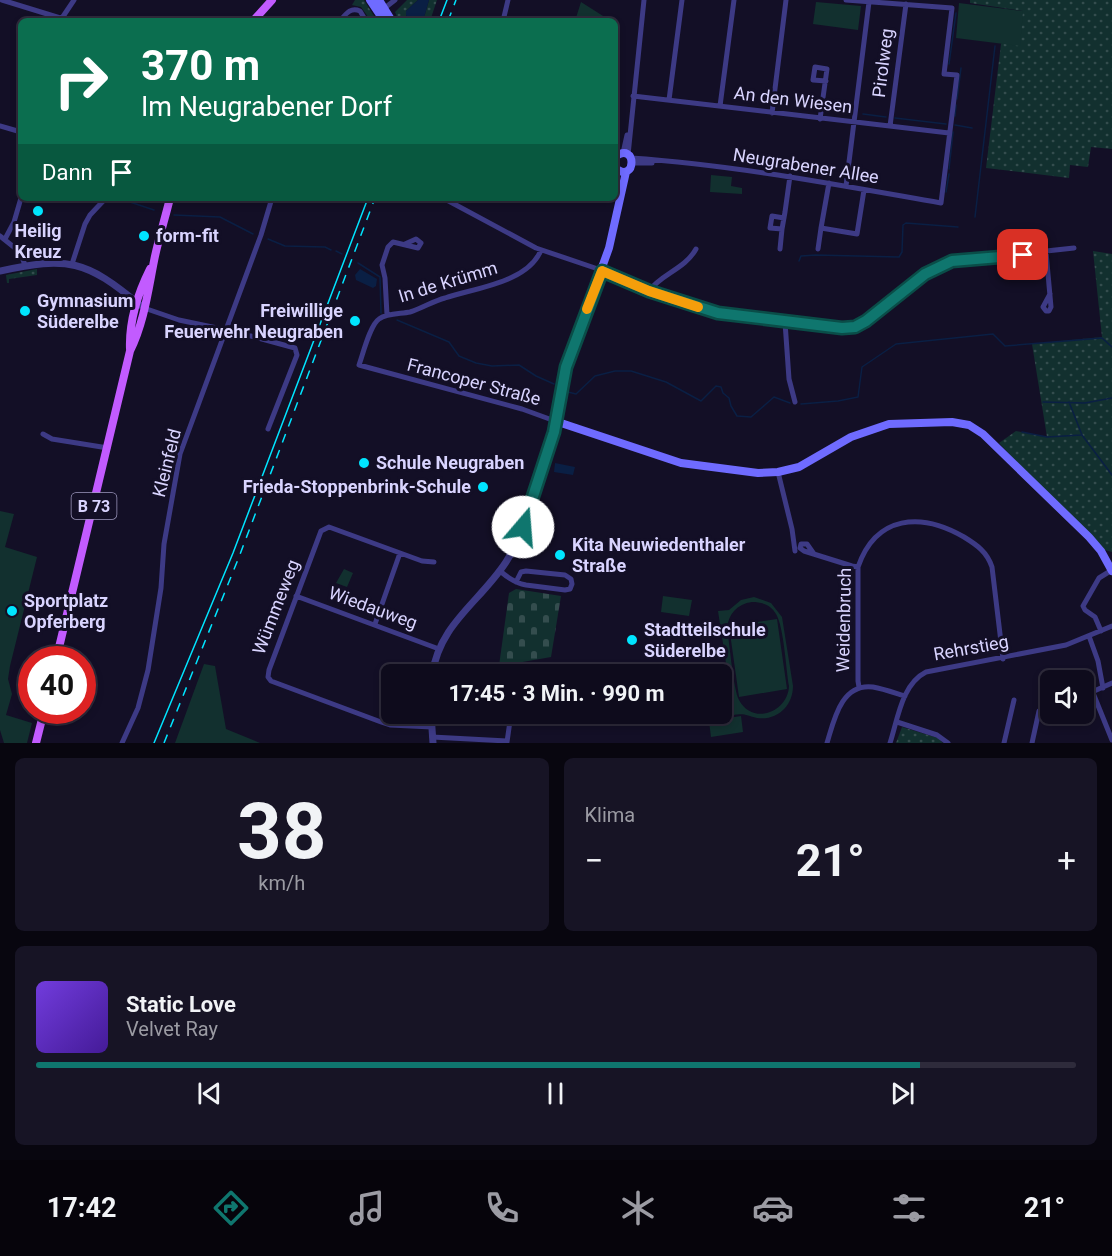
<!DOCTYPE html>
<html lang="de">
<meta charset="utf-8">
<style>
body{margin:0;font-family:Roboto,sans-serif;background:#171425;color:#f1f3f6;height:100vh;display:flex;flex-direction:column;font-size:22px;white-space:nowrap}
*{box-sizing:border-box;margin:0}
p{font-size:20px;color:#9b9ba3}
.icon{flex:none;width:33px;height:33px;fill:none;stroke:currentColor;stroke-width:2;stroke-linecap:round;stroke-linejoin:round}
.map{position:relative;height:743px;overflow:hidden}
.drawer{display:flex;flex-direction:column;gap:15px;padding:15px;background:#08060f;flex:1}
.drawer>*{flex:none}
.top-card{position:absolute;left:18px;top:18px;width:600px;height:183px;border-radius:9px;box-shadow:0 3px 9px #0003,0 0 0 2px #2e2b3b;background:#0b6e4f;color:#fff;overflow:hidden}
.controls{position:absolute;left:1040px;top:670px;display:grid;gap:12px}
.controls a{display:grid;place-items:center;width:54px;height:54px;border-radius:9px;background:#0e0b1c;box-shadow:0 3px 9px #0003,0 0 0 2px #2e2b3b;font-size:30px}
.speed{position:absolute;left:18px;top:646px;display:flex;gap:12px;font-size:30px;font-weight:700;text-align:center}
.speed>*{display:grid;place-content:center;width:78px;height:78px;border-radius:50%;background:#0e0b1c;box-shadow:0 3px 9px #0003,0 0 0 2px #2e2b3b;line-height:1}
.speed .limit{border:9px solid #d22;background:#fff;color:#111}
.pin{position:absolute;display:grid;place-items:center;width:51px;height:51px;color:#fff;margin:-26px;border-radius:12px;box-shadow:0 3px 9px #0006}
.me{position:absolute;width:66px;margin:-33px;rotate:18deg;stroke-linejoin:round;filter:drop-shadow(0 0 4px #0008)}
.turn{display:flex;align-items:center;gap:21px;height:126px;padding:0 24px;font-size:27px}
.turn .icon{width:78px;height:78px;stroke-width:2.5}
.turn b{display:block;font-size:42px;line-height:51px}
.then{display:flex;align-items:center;height:57px;padding:0 24px;background:#0003;gap:12px;font-size:22px}
.big{font-size:45px;font-weight:700;line-height:1.1}
.drawer .card{flex:1;display:flex;flex-direction:column;justify-content:center;gap:9px;min-width:0;padding:0 21px;border-radius:9px;background:#171425}
.drawer .dial{align-items:center;gap:0}
.dial b{font-size:78px;line-height:1}
.song{display:flex;align-items:center;gap:18px}
.cover{width:72px;height:72px;border-radius:9px;background:linear-gradient(135deg,hsl(260 70% 55%),hsl(260 70% 35%))}
.played{height:6px;border-radius:3px;background:linear-gradient(90deg,#0f766e 85%,#2e2b3b 85%)}
.keys{display:flex;justify-content:space-around;direction:ltr}
.heat{display:flex;justify-content:space-between;align-items:center;font-size:33px;direction:ltr}
.drawer .tiles{flex:1;display:grid;gap:15px;grid-template-columns:1fr 1fr}
.card:last-child{grid-column:span 2}
.trip{position:absolute;left:381px;top:664px;width:351px;height:60px;border-radius:9px;background:#0e0b1c;box-shadow:0 3px 9px #0003,0 0 0 2px #2e2b3b;font-weight:700;line-height:60px;text-align:center}
.tab-bar{display:flex;height:96px;justify-content:space-around;align-items:center;background:#06040b;color:#9b9ba3}
.tab-bar .icon{width:42px;height:42px}
.tab-bar .selected{color:#0f766e}
.tab-bar b{font-size:27px;color:#f1f3f6}
.map>svg:first-child{display:block}
.grass{fill:url(#grass-dots)}
.cemetery{fill:url(#cemetery-stones)}
.green{fill:#12302f;fill-rule:evenodd}
.water{fill:#0a1f44}
.lines{fill:none;stroke-linecap:round;stroke-linejoin:round}
.stream{stroke:#0a1f44;stroke-width:1.5}
.minor{stroke:#3d3a85;stroke-width:5}
.tertiary{stroke:#3d3a85;stroke-width:7}
.secondary{stroke:#6f6bff;stroke-width:8}
.primary{stroke:#c25bff;stroke-width:8}
.tram{stroke:#00e5ff;stroke-width:1.5}
.rail{stroke:#00e5ff;stroke-width:1.5;stroke-dasharray:9 8;stroke-linecap:butt}
.route-casing{stroke:#0a4d48;stroke-width:15}
.route{stroke:#0f766e;stroke-width:10}
.slow{stroke:#f59e0b;stroke-width:10}
.poi-dot{fill:#00e5ff;stroke:#130f26;stroke-width:2}
.labels{text-anchor:middle;stroke-width:6;stroke-linejoin:round;paint-order:stroke}
.shield{fill:#130f26;stroke:#9e99be;stroke-width:1.5}
.shield-label{font-size:16px;font-weight:bold;fill:#d9d4ff}
.street-label{font-size:18px;fill:#d9d4ff;stroke:#130f26}
.poi-label{font-size:18px;font-weight:bold;fill:#d9d4ff;stroke:#130f26;text-anchor:start}
</style>
<div class="map">
<svg width="1112" height="743" viewBox="0 0 1112 743">
<defs>
<pattern id="grass-dots" width="8" height="8" patternUnits="userSpaceOnUse" patternTransform="scale(1.5)"><rect width="8" height="8" fill="#12302f"/><path d="M2 2h.1M6 6h.1" fill="none" stroke="#344d4e" stroke-width="1.8" stroke-linecap="round"/></pattern>
<pattern id="cemetery-stones" width="16" height="16" patternUnits="userSpaceOnUse" patternTransform="scale(1.5)"><rect width="16" height="16" fill="#12302f"/><path d="M2 7V4a2 2 0 0 1 4 0v3zM10 15v-3a2 2 0 0 1 4 0v3z" fill="#344d4e"/></pattern>
</defs>
<rect width="100%" height="100%" fill="#130f26"/>
<!-- grass -->
<path class="grass" d="M355 0H364L377 21H371L361 7 352 5Z
M407 0H418L406 11V15L410 21H399L395 12Z
M429 0H437L430 21H423Z
M970 0H1112V149L1091 147 1088 167 1070 165 1069 178 986 168 1001 44 1023 11 970 3Z
M1093 251 1112 254V552L1105 550 1062 511 999 443 1016 431 1047 437 1032 344 1102 337Z
M37 269V275L9 279V283H7L6 275Z
M902 727 938 738 943 743H896Z"/>
<!-- cemetery -->
<path class="cemetery" d="M516 589 561 596 551 657 499 666 509 593Z"/>
<!-- green -->
<path class="green" d="M581 2 611 21H575Z
M816 2 861 6 858 30 813 24Z
M959 3 1023 11 1020 46 956 38Z
M711 175 732 177 731 186 742 188V194L710 192Z
M0 511 14 514 5 547 37 557 10 666 8 679 12 694 6 715 32 723 27 743H4L0 730Z
M344 569 353 573 347 587 336 583Z
M663 596 692 600 689 616 661 612Z
M754 597 771 603 782 617 793 686C793 705 778 721 757 718 747 716 745 713 734 715L718 611 729 610 741 600ZM752 602C762 602 771 605 776 614 784 627 786 670 789 686 788 712 753 726 739 700 733 688 730 645 727 629 728 614 737 604 752 602Z
M777 619 787 689 739 697 729 626Z
M204 664 215 666 226 729 260 743H175Z
M741 716 743 732 711 737 709 721Z"/>
<!-- water -->
<path class="water" d="M418 0H429L423 21H410L406 15V11Z
M360 269 377 279 376 286 373 288 356 280 355 275Z
M555 463 575 467 573 475 554 472Z"/>
<g class="lines">
<!-- stream -->
<path class="stream" d="M949 64 956 13
M957 99 961 68
M863 114 886 117
M955 116 956 105
M895 118 946 124
M955 125 972 128
M949 169 953 132
M946 192 949 174
M118 198 154 210
M174 215 220 217 253 234
M975 217 995 46
M268 239 285 246 325 247 331 250
M336 251 342 254
M799 261 801 256 816 255 899 257 902 252 903 225 906 223 958 227
M358 263 380 277 381 313
M397 320 449 342 459 356 476 363 492 366 519 365 536 376 554 384
M568 392 576 394 595 376 615 371H631L666 382 701 401 716 386 721 387 723 393 729 398 731 406 737 416 751 417 774 397 790 403
M1043 402 1085 403 1112 398
M1069 402 1082 435 1112 475
M801 404 838 401 858 397 862 367 896 344 993 334 1005 346 1102 338 1112 347
M1022 432 1047 437 1081 435"/>
<!-- minor -->
<path class="minor" d="M2 0 70 21
M382 10 395 0
M62 18 74 0
M340 21C346 14 350 7 360 11L366 21
M503 21 508 0
M633 96 949 133
M669 100 682 0
M720 106 734 0
M772 113 786 0
M820 119 827 69 815 67 813 80 826 81
M0 126 21 132
M890 126 906 4
M623 153 627 135
M628 155 644 0
M631 158C735 165 838 185 941 203L957 75 944 74 952 8 846 0
M632 163H652
M829 183 821 228 857 234 864 190
M846 186 869 2
M443 198 536 248 595 268 649 291 718 313 842 328 855 327 866 321 925 274 955 261 1074 248
M784 218 772 216 770 228 782 229 785 212 790 176
M0 236 20 252 25 265
M5 239 14 222 21 198
M780 249 782 229
M818 249 821 228
M541 250C528 283 474 288 445 298 433 301 423 308 410 312 401 314 387 313 379 319 370 325 363 354 359 365L522 409 555 421
M1046 252 1051 307 1049 311H1046L1043 307 1050 294
M72 264 85 224 90 215 106 198
M649 291C661 274 685 269 696 249
M144 308 179 320 236 332 295 348 297 355 268 429
M387 315 385 278 382 265 388 247 393 242 418 248 421 243 416 239 405 244
M785 322 789 379 795 402
M43 434 52 439 108 448
M778 472 792 529 795 551
M814 554 807 544H801L800 548 804 551 852 566 858 567
M500 571C508 578 516 583 526 585L565 590 570 589 572 584 571 579 565 575 526 571 521 572 516 582
M296 596 439 649
M375 624 400 553
M1101 631 1095 617 1085 610 1083 606 1099 578 1112 570
M1089 636 1098 661 1103 688
M859 687 858 681V567C876 515 921 512 964 537 977 545 987 552 992 567L1003 659
M1093 693 1112 740
M1083 696 1112 683
M897 722 937 735 948 743
M432 727 390 725 381 722 271 681 268 677 269 670 321 531 329 527 422 561 434 562
M432 737 507 741
M507 742 511 714
M122 743 138 708 148 670 161 588 164 544 180 454 261 235 272 198
M827 743C834 720 841 683 873 687 884 689 895 693 905 696
M890 743C898 718 902 684 926 672L1066 645 1112 626
M1004 743 1014 700
M1032 743 1039 711"/>
<!-- tertiary -->
<path class="tertiary" d="M0 271C68 256 86 260 140 305
M432 675C440 623 479 603 506 562 521 539 528 512 536 486 543 465 552 443 555 421
M431 714 433 743"/>
<!-- secondary -->
<path class="secondary" d="M370 0 384 21
M379 0 392 21
M615 157C637 140 637 185 615 168
M626 172 609 248 566 367 555 421 681 463 758 473 778 472 799 467 851 437 889 424 952 422 969 425 983 434 1089 537 1101 551 1112 571"/>
<!-- primary -->
<path class="primary" d="M253 21 272 0
M130 349C129 322 138 293 150 269
M56 660 130 351C144 323 148 291 154 261 158 240 165 219 170 198
M36 743 44 711"/>
<!-- tram -->
<path class="tram" d="M439 21 447 0
M154 743 233 553 368 198"/>
<!-- rail -->
<path class="rail" d="M448 21 456 0
M164 743 239 557 375 198"/>
</g>
<g class="lines">
<!-- route casing -->
<g class="route-casing">
<path id="route" d="M523 527 554 432 566 367 602 271 649 291 718 313 842 328 855 327 866 321 925 274 952 261 1023 255"/>
</g>
<!-- route -->
<use href="#route" class="route"/>
<!-- slow -->
<path class="slow" d="M587 309 602 271 649 291 698 307"/>
</g>
<!-- markers -->
<g class="poi-dot">
<circle cx="38" cy="211" r="6"/>
<circle cx="144" cy="236" r="6"/>
<circle cx="25" cy="311" r="6"/>
<circle cx="355" cy="321" r="6"/>
<circle cx="364" cy="463" r="6"/>
<circle cx="483" cy="487" r="6"/>
<circle cx="560" cy="555" r="6"/>
<circle cx="12" cy="611" r="6"/>
<circle cx="632" cy="640" r="6"/>
</g>
<g class="labels">
<!-- shield labels -->
<rect class="shield" x="71.5" y="493" width="45" height="26" rx="4.5"/>
<g class="shield-label">
<text x="94" y="512">B 73</text>
</g>
<!-- street labels -->
<g class="street-label">
<text transform="translate(883 63) rotate(-83)" y="6">Pirolweg</text>
<text transform="translate(793 100) rotate(7)" y="6">An den Wiesen</text>
<text transform="translate(806 166) rotate(9)" y="6">Neugrabener Allee</text>
<text transform="translate(448 282) rotate(-17)" y="6">In de Krümm</text>
<text transform="translate(474 382) rotate(15)" y="6">Francoper Straße</text>
<text transform="translate(167 463) rotate(-76)" y="6">Kleinfeld</text>
<text transform="translate(276 607) rotate(-69)" y="6">Wümmeweg</text>
<text transform="translate(373 608) rotate(20)" y="6">Wiedauweg</text>
<text transform="translate(844 620) rotate(-89)" y="6">Weidenbruch</text>
<text transform="translate(971 648) rotate(-10)" y="6">Rehrstieg</text>
</g>
<!-- poi labels -->
<g class="poi-label">
<text x="38" y="237" text-anchor="middle">Heilig<tspan x="38" dy="21">Kreuz</tspan></text>
<text x="156" y="242">form-fit</text>
<text x="37" y="307">Gymnasium<tspan x="37" dy="21">Süderelbe</tspan></text>
<text x="343" y="317" text-anchor="end">Freiwillige<tspan x="343" dy="21">Feuerwehr Neugraben</tspan></text>
<text x="376" y="469">Schule Neugraben</text>
<text x="471" y="493" text-anchor="end">Frieda-Stoppenbrink-Schule</text>
<text x="572" y="551">Kita Neuwiedenthaler<tspan x="572" dy="21">Straße</tspan></text>
<text x="24" y="607">Sportplatz<tspan x="24" dy="21">Opferberg</tspan></text>
<text x="644" y="636">Stadtteilschule<tspan x="644" dy="21">Süderelbe</tspan></text>
</g>
</g>
</svg>
<div class="controls">
<a><svg class="icon" aria-label="sound" viewBox="0 0 24 24"><path d="M4 9h4l5-4v14l-5-4H4zM17 9q2 3 0 6"/></svg></a>
</div>
<div class="speed"><div class="limit">40</div></div>
<div class="pin" style="left:1023px;top:255px;background:#d93025"><svg class="icon" aria-label="arrive" viewBox="0 0 24 24"><path d="M6 21V4h12l-3 4 3 4H6"/></svg></div>
<svg class="me" style="left:523px;top:527px" viewBox="-20 -20 40 40"><circle r="19" fill="#fff"/><path d="M0-13L10 11 0 6-10 11z" fill="#0f766e"/></svg>
<div class="trip">17:45 · 3 Min. · 990 m</div>
<div class="top-card">
<div class="turn"><svg class="icon" aria-label="right" viewBox="0 0 24 24"><path d="M7 20v-9h11M14 6l5 5-5 5"/></svg><div><b>370 m</b>Im Neugrabener Dorf</div></div>
<div class="then">Dann<svg class="icon" aria-label="arrive" viewBox="0 0 24 24"><path d="M6 21V4h12l-3 4 3 4H6"/></svg></div>
</div>
</div>
<section class="drawer">
<div class="tiles">
<div class="card dial"><b>38</b><p>km/h</p></div>
<div class="card"><p>Klima</p>
<div class="heat"><a>−</a><b class="big">21°</b><a>+</a></div>
</div>
<div class="card">
<div class="song"><i class="cover"></i><div><b>Static Love</b><p>Velvet Ray</p></div></div>
<div class="played"></div>
<div class="keys"><svg class="icon" aria-label="previous" viewBox="0 0 24 24"><path d="M18 5L8 12l10 7zM5 5v14"/></svg><svg class="icon" aria-label="pause" viewBox="0 0 24 24"><path d="M8 5v14M16 5v14"/></svg><svg class="icon" aria-label="next" viewBox="0 0 24 24"><path d="M6 5l10 7-10 7zM19 5v14"/></svg></div>
</div>
</div>
</section>
<nav class="tab-bar">
<b>17:42</b>
<svg class="icon selected" aria-label="directions" viewBox="0 0 24 24"><path d="M12 3l9 9-9 9-9-9zM9 14v-3h6M13 9l2 2-2 2"/></svg>
<svg class="icon" aria-label="music" viewBox="0 0 24 24"><path d="M9 18V5l10-2v13"/><circle cx="6" cy="18" r="3"/><circle cx="16" cy="16" r="3"/></svg>
<svg class="icon" aria-label="phone" viewBox="0 0 24 24"><path d="M5 4h4l2 5-3 2q2 4 5 5l2-3 5 2v4C11 20 4 13 5 4z"/></svg>
<svg class="icon" aria-label="climate" viewBox="0 0 24 24"><path d="M12 3v18M4 7l16 10M4 17L20 7"/></svg>
<svg class="icon" aria-label="car" viewBox="0 0 24 24"><path d="M5 17H2v-5l4-1 3-4h7l3 4 3 1v5h-3M9 17h6M6 11h13"/><circle cx="7" cy="17" r="2"/><circle cx="17" cy="17" r="2"/></svg>
<svg class="icon" aria-label="filters" viewBox="0 0 24 24"><path d="M4 7h16M4 17h16"/><circle cx="9" cy="7" r="2"/><circle cx="15" cy="17" r="2"/></svg>
<b>21°</b>
</nav>
